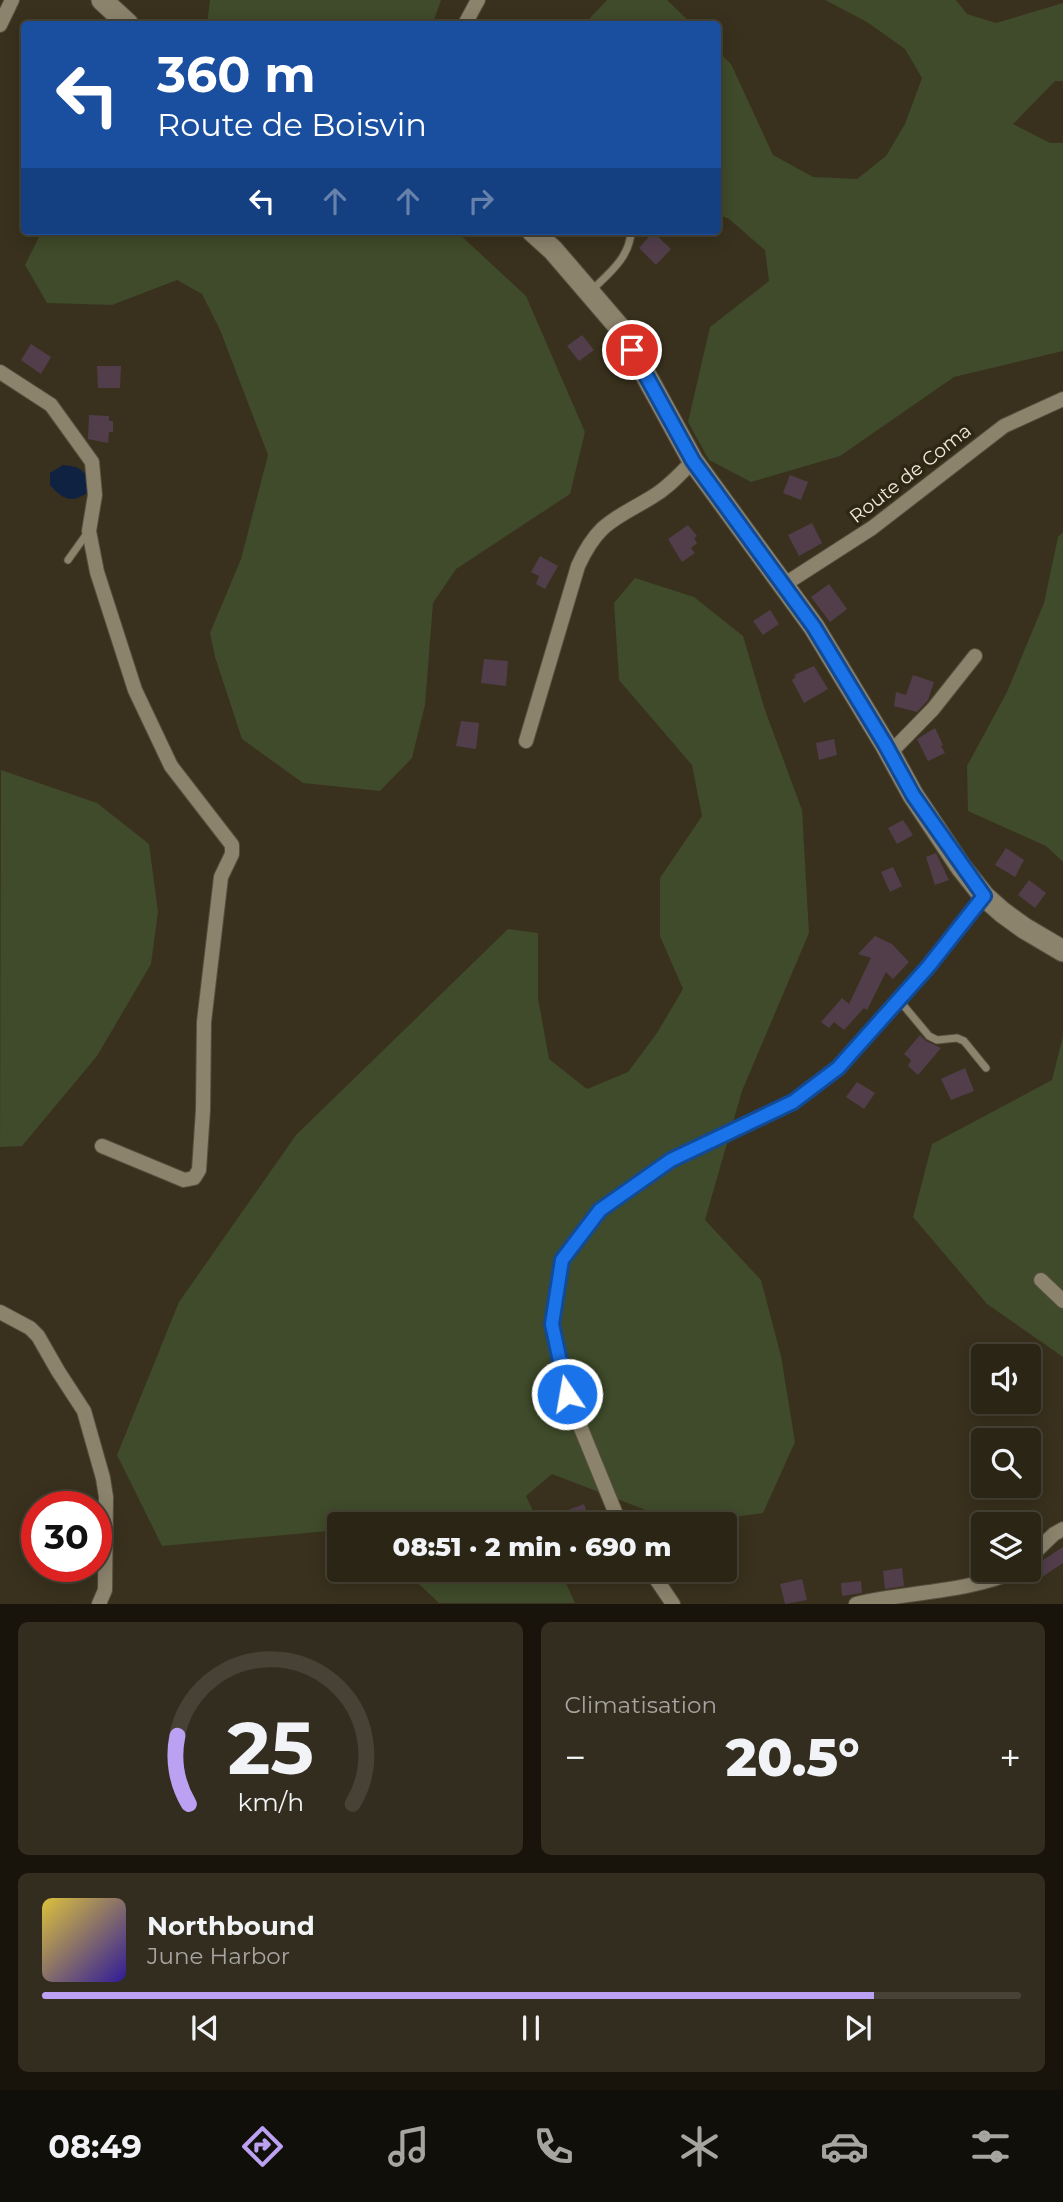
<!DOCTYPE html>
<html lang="fr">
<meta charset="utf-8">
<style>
body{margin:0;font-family:Montserrat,sans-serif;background:#332d1f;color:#f1f3f6;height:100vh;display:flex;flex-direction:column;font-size:26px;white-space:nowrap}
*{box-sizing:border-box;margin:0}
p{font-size:23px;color:#a6a5a1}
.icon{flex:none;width:38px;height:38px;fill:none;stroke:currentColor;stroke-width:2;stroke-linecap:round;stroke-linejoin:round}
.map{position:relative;height:1604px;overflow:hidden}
.drawer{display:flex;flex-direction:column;gap:18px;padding:18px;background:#18140c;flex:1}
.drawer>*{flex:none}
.banner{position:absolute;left:21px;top:21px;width:700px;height:214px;border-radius:7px;box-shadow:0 4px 18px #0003,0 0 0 2px #474235;background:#1a4fa0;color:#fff;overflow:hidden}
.tools{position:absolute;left:971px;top:1344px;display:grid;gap:14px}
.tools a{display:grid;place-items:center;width:70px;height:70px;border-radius:7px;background:#2b2516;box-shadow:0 4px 18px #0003,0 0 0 2px #474235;font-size:35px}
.speed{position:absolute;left:21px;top:1491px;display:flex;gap:14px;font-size:35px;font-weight:700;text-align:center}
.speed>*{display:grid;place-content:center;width:91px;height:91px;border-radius:50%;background:#2b2516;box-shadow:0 4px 18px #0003,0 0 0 2px #474235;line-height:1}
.speed .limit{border:10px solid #d22;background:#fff;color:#111}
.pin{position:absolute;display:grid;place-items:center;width:60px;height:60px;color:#fff;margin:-30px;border:4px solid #fff;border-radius:50%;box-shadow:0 2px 7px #0007}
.me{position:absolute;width:77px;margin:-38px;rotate:348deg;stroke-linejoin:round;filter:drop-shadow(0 0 5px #0008)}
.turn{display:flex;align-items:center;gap:24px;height:147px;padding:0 21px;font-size:32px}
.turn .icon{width:91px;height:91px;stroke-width:2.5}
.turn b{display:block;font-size:49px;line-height:60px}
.lanes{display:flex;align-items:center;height:66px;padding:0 21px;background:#0003;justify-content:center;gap:35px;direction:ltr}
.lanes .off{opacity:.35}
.big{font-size:52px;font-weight:800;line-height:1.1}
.drawer .widget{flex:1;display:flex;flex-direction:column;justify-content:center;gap:10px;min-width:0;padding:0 24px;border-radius:10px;background:#332d1f}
.drawer .dial{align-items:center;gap:0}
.dial svg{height:182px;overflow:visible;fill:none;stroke:#474235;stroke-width:7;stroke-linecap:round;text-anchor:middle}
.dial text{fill:#f1f3f6;stroke:none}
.song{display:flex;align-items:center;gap:21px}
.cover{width:84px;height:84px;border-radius:10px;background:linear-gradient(135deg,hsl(50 70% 55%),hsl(250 70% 35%))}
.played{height:7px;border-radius:4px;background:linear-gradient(90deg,#bca0f2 85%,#474235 85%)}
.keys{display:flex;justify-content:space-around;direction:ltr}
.heat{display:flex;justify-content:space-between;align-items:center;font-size:38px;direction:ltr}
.drawer .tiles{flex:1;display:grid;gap:18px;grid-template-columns:1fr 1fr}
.widget:last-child{grid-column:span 2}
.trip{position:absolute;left:327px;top:1512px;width:410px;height:70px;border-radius:7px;background:#2b2516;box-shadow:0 4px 18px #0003,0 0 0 2px #474235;font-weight:800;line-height:70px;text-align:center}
.tab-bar{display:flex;height:112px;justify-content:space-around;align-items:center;background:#110f09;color:#a6a5a1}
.tab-bar .icon{width:49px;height:49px}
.tab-bar .selected{color:#bca0f2}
.tab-bar b{font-size:32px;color:#f1f3f6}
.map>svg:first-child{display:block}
.green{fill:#3f4b2a}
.water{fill:#0f2241}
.building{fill:#523e4b}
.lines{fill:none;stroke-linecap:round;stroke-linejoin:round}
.lane-casing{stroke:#564f3e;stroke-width:9}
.street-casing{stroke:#564f3e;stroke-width:16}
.secondary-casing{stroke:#564f3e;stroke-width:23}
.lane{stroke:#8c836c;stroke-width:7}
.street{stroke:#8c836c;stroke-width:14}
.secondary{stroke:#8c836c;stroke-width:21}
.route-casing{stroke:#114b97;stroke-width:18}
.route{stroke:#1a73e8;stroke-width:12}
.labels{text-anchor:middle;stroke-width:7;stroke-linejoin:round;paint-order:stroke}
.street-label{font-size:19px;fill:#efeade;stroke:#2f2713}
</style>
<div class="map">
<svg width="1063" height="1604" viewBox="0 0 1063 1604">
<rect width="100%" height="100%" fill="#39311d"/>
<!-- green -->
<path class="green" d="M210 0H441L434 20 428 24H207Z
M607 0H667L692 24H592L590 18Z
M825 0H956L967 14 996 23 1063 3V81H1055L1013 124 1050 143H1063V351L954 377 840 456 751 482 709 460 688 422 710 327 769 281 765 250 729 219 718 214V51L731 64 773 155 813 177 857 179 886 156 905 124 922 78 905 49 867 22Z
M42 231H456L526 296 585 432 570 494 456 569 433 603 425 705 412 758 380 791 303 783 242 739 215 657 210 633 241 559 268 455 220 330 202 294 177 280 112 305 47 303 25 265Z
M1063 532V862L1046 846 968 811 967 766 1007 692 1044 603 1058 537Z
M635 578 694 597 743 636 765 710 802 810 809 933 742 1091 705 1220 761 1280 781 1356 795 1442 763 1513 682 1524 552 1474 526 1496 539 1524H340L339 1530 162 1546 117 1455 179 1302 296 1135 508 929 538 933V998L549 1059 587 1089 628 1072 657 1033 683 989 660 936V878L702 816 692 765 619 680 614 603Z
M1 770 97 803 149 844 158 912 151 964 97 1056 22 1146 0 1147Z
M1063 1036V1357L987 1304 913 1217 932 1144 1052 1080Z
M404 1570H560L575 1603H439Z"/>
<!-- water -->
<path class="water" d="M63 465C84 467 88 472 87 493 71 504 62 499 50 485V473Z"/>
<!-- building -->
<path class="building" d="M653 232 671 249 656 265 639 248Z
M582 335 594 350 579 361 567 346Z
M31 344 51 357 41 374 21 360Z
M97 366H121L120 388H98Z
M89 415 109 416V421H113V432H109L108 443 88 439Z
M790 475 808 482 801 500 783 493Z
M812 523 822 543 799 556 788 535Z
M688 525 697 536 694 538 697 543 691 548 695 553 682 562 668 539Z
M540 556 558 566 545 589 536 584 539 576 531 572Z
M829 584 847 609 830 622 811 597Z
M770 610 779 624 763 635 753 621Z
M484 659 508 661 506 686 481 683Z
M814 666 828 689 804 703 792 680 796 677 794 675Z
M913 675 934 682 928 700 917 712 894 706 896 692 906 695Z
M461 721 479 723 476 749 456 746Z
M935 728 943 745 941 746 945 753 928 761 917 739Z
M834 739 837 755 819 760 816 743Z
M903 820 913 835 897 844 888 828Z
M1006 848 1024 860 1015 877 995 865Z
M936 853 949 880 935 885 926 857Z
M893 867 902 886 890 892 881 872Z
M1029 880 1046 893 1035 908 1018 895Z
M875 936 892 944 909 962 893 979 886 972 867 1010 864 1008 844 1030 834 1022 829 1028 821 1022 842 998 849 1004 871 958 858 954Z
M920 1035 926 1041 941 1048 918 1075 908 1066 911 1060 904 1054Z
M965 1068 974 1091 951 1100 941 1079Z
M857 1082 875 1093 864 1109 846 1097Z
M584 1504 591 1524H573L568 1510Z
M1063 1547V1563L1039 1579 1031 1568Z
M902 1568 904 1586 885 1589 883 1571Z
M802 1579 807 1600 785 1604 780 1584Z
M861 1581 862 1593 842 1596 841 1583Z"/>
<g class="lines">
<!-- lane casing -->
<g class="lane-casing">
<path id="lane" d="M590 292C608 274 630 258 631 231
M68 560 88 532
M899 1000 929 1036 937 1040 957 1038 964 1041 986 1068"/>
</g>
<!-- street casing -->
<g class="street-casing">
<path id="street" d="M465 24 478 0
M0 25 12 0
M0 372 51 405 92 462 95 495 89 531 97 572 135 690 171 766 232 845V854L221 877 204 1022 203 1110 199 1170 194 1178 184 1180 102 1146
M785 584 872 528 1004 426 1063 399
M526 741 578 566C598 522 614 520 652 497 668 488 680 474 693 461
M890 753 933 709 975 656
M1041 1280 1063 1301
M0 1312 30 1328 38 1336 58 1371 84 1411 103 1478 106 1497 105 1590 99 1604
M620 1524 567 1394 552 1324 562 1260 600 1210 671 1160 793 1102 838 1068 928 967 984 896
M1029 1558 1054 1534 1063 1529
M650 1570 673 1604
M856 1604C906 1592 972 1592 1017 1570"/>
</g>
<!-- secondary casing -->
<g class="secondary-casing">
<path id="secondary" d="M102 0 128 24
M532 231 553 250 620 328 693 461 814 627 885 744 913 795 961 867 984 896 1002 912 1024 928 1063 951"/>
</g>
<!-- lane -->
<use href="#lane" class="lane"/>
<!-- street -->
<use href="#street" class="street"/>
<!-- secondary -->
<use href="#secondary" class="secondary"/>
</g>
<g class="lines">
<!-- route casing -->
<g class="route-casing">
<path id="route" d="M567 1394 552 1324 562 1260 600 1210 671 1160 793 1102 838 1068 928 967 984 896 913 795 885 744 814 627 693 461 632 350"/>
</g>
<!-- route -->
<use href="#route" class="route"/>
</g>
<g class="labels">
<!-- street labels -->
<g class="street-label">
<text transform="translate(910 473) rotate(-38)" y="7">Route de Coma</text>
</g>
</g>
</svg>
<div class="tools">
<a><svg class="icon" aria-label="sound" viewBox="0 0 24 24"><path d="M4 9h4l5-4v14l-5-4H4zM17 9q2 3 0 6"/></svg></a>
<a><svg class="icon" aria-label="search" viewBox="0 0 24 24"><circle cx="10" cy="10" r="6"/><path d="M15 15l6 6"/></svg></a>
<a><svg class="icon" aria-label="layers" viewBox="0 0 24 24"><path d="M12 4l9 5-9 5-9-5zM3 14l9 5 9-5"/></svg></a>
</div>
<div class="speed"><div class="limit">30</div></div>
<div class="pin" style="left:632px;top:350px;background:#d93025"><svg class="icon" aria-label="arrive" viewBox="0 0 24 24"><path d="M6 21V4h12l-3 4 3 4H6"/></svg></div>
<svg class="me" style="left:567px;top:1394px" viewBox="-20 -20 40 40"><circle r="17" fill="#1a73e8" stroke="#fff" stroke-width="3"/><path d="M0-11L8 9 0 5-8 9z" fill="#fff"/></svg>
<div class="trip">08:51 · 2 min · 690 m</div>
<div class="banner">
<div class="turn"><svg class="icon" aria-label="left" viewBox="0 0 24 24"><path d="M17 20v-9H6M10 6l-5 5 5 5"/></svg><div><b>360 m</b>Route de Boisvin</div></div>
<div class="lanes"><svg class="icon" aria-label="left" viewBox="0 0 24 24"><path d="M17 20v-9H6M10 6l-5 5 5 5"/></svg><svg class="icon off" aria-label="ahead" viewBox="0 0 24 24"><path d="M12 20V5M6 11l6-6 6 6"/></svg><svg class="icon off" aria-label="ahead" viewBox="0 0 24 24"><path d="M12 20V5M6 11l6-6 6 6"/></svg><svg class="icon off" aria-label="right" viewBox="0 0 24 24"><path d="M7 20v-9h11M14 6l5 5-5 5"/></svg></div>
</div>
</div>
<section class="drawer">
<div class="tiles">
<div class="widget dial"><svg viewBox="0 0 100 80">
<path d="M14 69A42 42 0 1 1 86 69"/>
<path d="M14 69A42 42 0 0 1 9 39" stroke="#bca0f2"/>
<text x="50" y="56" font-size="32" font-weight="700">25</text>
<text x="50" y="72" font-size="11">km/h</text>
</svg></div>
<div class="widget"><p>Climatisation</p>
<div class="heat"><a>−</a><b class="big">20.5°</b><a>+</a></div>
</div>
<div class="widget">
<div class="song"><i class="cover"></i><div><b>Northbound</b><p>June Harbor</p></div></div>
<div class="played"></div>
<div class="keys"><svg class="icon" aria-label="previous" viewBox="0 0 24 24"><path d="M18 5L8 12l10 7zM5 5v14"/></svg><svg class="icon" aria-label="pause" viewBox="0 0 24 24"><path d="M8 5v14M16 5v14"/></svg><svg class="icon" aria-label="next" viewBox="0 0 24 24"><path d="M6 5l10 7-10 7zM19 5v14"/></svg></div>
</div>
</div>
</section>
<nav class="tab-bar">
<b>08:49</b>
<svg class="icon selected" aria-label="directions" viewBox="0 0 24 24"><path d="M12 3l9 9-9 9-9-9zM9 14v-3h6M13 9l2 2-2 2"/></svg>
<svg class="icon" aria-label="music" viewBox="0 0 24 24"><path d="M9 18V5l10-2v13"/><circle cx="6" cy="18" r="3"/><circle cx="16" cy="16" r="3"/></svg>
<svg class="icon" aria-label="phone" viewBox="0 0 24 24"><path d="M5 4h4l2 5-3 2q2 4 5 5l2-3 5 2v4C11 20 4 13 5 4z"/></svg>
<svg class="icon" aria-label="climate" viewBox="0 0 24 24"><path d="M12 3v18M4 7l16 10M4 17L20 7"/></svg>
<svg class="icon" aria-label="car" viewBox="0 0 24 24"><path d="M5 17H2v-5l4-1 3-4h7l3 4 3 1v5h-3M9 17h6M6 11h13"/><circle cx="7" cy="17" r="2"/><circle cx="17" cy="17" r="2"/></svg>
<svg class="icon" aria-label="filters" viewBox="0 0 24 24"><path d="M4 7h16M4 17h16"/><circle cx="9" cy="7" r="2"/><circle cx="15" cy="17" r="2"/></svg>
</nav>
